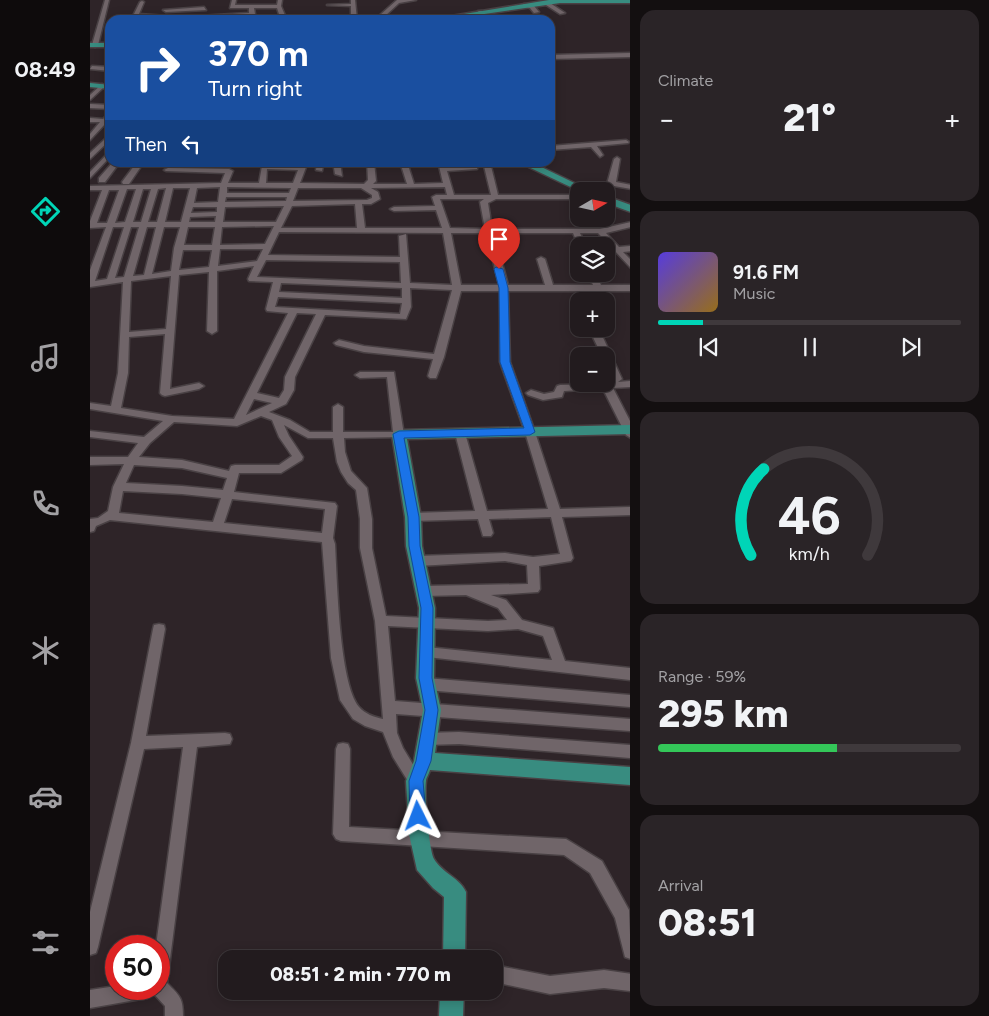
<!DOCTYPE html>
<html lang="en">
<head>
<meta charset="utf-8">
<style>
	:root { --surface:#221b1e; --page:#2a2427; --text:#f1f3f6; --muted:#a2a1a4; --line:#3f393c; --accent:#00d5b7 }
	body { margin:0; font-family:Figtree,sans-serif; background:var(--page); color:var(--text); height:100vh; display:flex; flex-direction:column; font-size:19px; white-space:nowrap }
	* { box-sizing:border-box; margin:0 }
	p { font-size:16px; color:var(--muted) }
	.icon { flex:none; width:28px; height:28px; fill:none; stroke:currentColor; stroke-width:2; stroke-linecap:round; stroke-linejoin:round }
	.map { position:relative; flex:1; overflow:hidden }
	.sheet { display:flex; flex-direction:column; gap:10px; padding:10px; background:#130f10; width:359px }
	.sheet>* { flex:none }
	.banner { position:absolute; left:15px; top:15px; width:450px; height:152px; border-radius:15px; box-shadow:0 2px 12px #0003,0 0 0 1px var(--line); background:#1a4fa0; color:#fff; overflow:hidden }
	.needle { width:32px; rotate:81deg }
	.buttons { position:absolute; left:480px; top:182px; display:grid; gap:10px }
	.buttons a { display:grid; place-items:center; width:45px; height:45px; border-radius:10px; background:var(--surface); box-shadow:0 2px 12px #0003,0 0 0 1px var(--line); font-size:25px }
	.speed { position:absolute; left:15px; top:935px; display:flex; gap:10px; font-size:25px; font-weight:700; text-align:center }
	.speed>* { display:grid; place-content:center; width:65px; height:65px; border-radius:50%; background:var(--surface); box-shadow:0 2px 12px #0003,0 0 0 1px var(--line); line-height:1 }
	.speed .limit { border:8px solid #d22; background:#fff; color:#111 }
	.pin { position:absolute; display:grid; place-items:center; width:42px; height:42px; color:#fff; margin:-51px -21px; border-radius:50% 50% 50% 0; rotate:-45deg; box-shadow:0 0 5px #0007 }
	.pin .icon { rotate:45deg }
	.me { position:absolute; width:55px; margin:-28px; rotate:357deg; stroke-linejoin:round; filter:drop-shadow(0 0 4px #0008) }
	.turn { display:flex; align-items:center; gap:18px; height:105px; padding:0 20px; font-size:22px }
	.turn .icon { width:65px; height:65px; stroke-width:2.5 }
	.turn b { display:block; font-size:35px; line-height:42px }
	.then { display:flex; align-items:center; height:48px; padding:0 20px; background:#0003; gap:10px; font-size:19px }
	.big { font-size:38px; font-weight:800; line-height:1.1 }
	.sheet .widget { flex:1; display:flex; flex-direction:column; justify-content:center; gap:8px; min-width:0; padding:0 18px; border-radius:15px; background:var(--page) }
	.sheet .dial { align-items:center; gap:0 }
	.dial svg { height:130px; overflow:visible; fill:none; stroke:var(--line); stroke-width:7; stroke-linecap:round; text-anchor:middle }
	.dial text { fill:var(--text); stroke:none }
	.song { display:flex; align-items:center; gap:15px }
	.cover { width:60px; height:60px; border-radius:8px; background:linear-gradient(135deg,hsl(250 70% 55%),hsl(40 70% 35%)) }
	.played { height:5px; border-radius:2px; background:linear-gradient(90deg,var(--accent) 15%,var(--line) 15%) }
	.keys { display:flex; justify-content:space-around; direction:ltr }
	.heat { display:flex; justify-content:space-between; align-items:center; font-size:28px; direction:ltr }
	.charge { height:8px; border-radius:4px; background:linear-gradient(90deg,#34c759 59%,var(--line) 0) }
	.trip { position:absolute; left:128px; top:950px; width:285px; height:50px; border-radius:15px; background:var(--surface); box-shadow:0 2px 12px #0003,0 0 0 1px var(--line); font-weight:800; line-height:50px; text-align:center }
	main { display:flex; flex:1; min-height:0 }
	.tab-bar { display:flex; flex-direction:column; width:90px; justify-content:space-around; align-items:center; background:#0e0b0c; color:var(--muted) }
	.tab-bar .icon { width:35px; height:35px }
	.tab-bar .current { color:var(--accent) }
	.tab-bar b { font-size:22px; color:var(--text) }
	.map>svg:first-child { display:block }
</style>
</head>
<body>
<main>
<nav class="tab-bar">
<b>08:49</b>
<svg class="icon current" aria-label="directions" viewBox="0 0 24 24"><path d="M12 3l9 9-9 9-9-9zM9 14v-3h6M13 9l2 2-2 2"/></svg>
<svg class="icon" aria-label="music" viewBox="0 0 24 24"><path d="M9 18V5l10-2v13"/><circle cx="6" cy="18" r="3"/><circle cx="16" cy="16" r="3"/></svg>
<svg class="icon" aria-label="phone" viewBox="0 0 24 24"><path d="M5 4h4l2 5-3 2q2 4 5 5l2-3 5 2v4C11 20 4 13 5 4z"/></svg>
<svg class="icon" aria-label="climate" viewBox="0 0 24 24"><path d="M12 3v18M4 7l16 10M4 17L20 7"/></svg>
<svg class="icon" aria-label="car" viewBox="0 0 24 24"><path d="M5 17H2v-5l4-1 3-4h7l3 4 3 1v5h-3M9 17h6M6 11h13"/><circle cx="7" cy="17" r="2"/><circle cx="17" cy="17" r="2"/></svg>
<svg class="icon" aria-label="filters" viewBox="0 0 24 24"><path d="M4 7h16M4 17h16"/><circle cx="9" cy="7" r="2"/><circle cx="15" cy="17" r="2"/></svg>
</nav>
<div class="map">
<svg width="541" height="1016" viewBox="0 0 541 1016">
	<rect width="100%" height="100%" fill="#2e2428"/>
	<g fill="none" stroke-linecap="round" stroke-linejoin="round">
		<g stroke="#494144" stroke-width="3">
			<g id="minor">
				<path d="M15,0h4l-11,45 -3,2 -3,-2z"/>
				<path d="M142,0h4l-1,5h42l1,-5h4l-1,6 6,14h-6l-4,-12h-23l1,6 -3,2 -50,2 -3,-2 50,-3v-5h-19z"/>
				<path d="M261,0h4l2,20h-6v-14l-24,-1 24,-1z"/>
				<path d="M307,0h19l-17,3 -14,13 1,4h-6v-5z"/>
				<path d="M52,1l2,1 -5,12 28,2 -29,2 -1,2h-6l9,-18z"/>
				<path d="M453,1h4l18,12 -5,1 -17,-11z"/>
				<path d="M434,4l10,2 5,6 -5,1 -4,-5 -8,-2z"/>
				<path d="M114,7l2,3 -40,2 -3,-2z"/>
				<path d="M388,11h4l9,9h-6z"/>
				<path d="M234,18l9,2h-12z"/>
				<path d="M541,53v4l-81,2v-4z"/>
				<path d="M2,66l18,1v4l-20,-2z"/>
				<path d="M12,84l3,2 -1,1 -14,13v-5z"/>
				<path d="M0,104l20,1v4l-20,-1z"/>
				<path d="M20,112v11h-4l-16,17v-6l10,-12h-10v-4l13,1z"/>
				<path d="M15,139h4l1,1 -20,19v-6z"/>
				<path d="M536,140l3,2 -1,1 -31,3 6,9 -3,2 -9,-10 -41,3v-4z"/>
				<path d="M20,151v6l-20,21v-6z"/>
				<path d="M527,157l3,2 -4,23 15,3v4l-17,-3 -4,11 -4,2v-8h-1l9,-32z"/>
				<path d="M23,162h7l-15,20h-6v-4z"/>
				<path d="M47,162h7l-15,22h-6l-1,-2z"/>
				<path d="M211,162h7l-8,21 64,1 4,-4 -1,-18h7l2,19 -3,3h34l-7,-22h7l7,22 29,-1 -5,-21h7l1,5 25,-1 -1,-4h7v7l-30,2 7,24h37l-8,-33h7l8,33h81v4h-83l-8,4 4,26h108l31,-7v5l-25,6 13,14 12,-1v5l-8,1 8,8v8l-33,-35h-18l6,13 -7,1 -6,-14h-79l14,52h37l-8,-26 4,-2 4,2 8,26h40l-5,-11h8l5,11h30v6h-123l2,71 25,70 25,77 71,-2v8l-69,2 11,41 -2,3 -32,5 1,23 -2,3 -47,3 15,5 16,20 31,8 12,33 66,7v12l-204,-23 -5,-1 -2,-4 2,-4 5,-1 125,13 -9,-24 -25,-7 -30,2 -100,-5 7,75 236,18v12l-235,-17 1,19 6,15 20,33 -2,5 -5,2 -5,-2 -18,-29 -10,-25 -18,-6 -12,-7 -13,-19 -9,-42 -9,-116 -212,-22 -14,6 -2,5 -4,1v-13l8,-1 10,-7 5,-24 11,-23 -34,1v-8h38l10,-14 -48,-6v-6l54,6 19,-16 -73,-12v-6l21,3 7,-33 5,-91 -33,5v-17l16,-43 -16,1v-7l12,-31h-12v-4l131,-3 4,-10 -59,-2 -2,-1 4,-2 61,1 4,2 -5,12h31l3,-17h38zM177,169l31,1 -5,13h-27zM130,187l-2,15 -24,1 3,-15zM137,187l64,1 -2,5h-62zM355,187l2,8h-11l-4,2 3,9 -41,1 -4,2 4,2 42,-1 6,18h-77l-3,-24h9l9,-5 -2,-7 -7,-4zM76,188l-9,34h-9l10,-33zM83,188h17l-9,34h-16zM208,188h63l11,7v3l-5,2 -74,1zM37,189h9l-11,33 -10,1zM53,189h8l-10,33h-8zM19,190h10l-12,33h-10zM136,197h61l-1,4 -61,1zM350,199h44l-4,3 5,27 -35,-1zM265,204l2,24h-76l11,-22zM194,206l-8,16h-53l2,-15zM103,207h24v5l-26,1zM126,216l-1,6h-26l1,-5zM184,226l-9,18 -45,1 2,-18zM23,227h11l-17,52 -12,2zM41,227h8l-15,50 -9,1zM57,227h9l-12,48 -11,1zM74,227h16l-6,21 -3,23 -19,3zM98,227h27l-3,18h-28zM189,232l164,1 9,52 -42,-2 -4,-49 -7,2 1,21 -132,-2zM361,233h35l13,52h-38zM130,249h43l-6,12 -39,5zM93,250h29l-3,17 -30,3zM176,260l134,2 1,21 -144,-6zM164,266l-6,13 1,2 24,1 -7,27 1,2 21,2 -54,106 -62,-3 -51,-8 7,-35 1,-36 36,-3 -5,59 2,2 3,1 34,-7 5,-3 -5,-3 -29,6 9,-114 30,-3 -2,59 5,3 5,-3v-60zM81,276l-5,53 -37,3 2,-51zM191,283l121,5v10l-123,-6zM320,288l42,2 -18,64 -70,-8 -25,-6 -5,3 2,2 28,7 69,7 -5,17 2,2h6l8,-21 17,-66h39v71l25,70 23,77 -61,2 -22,-78 -5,-3 -5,3 20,78 -62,2 -6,4 6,4 65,-2 5,17h8l2,-3 -4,-14 62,-2 9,37 -27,3 -28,-4 -87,3 -4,2 -2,3 2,3 4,2 87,-5 22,4 1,19 -104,2 -4,2 -2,3 2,3 4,2 42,-1 32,13 9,12 -19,1 -102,-5 -14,-68v-29l-5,-31 -16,-17 -6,-19 -1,-14 59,-1 1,-2 -10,-63h-34l-5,3 5,3 27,-1 6,55h-50v-25l-5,-3 -5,3v25h-23l-20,-12 -21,-8 17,-8 8,-14 1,-13 30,-62 81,4 5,-12zM188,297l124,6 -2,11 -125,-7zM207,313l19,1 -31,63 -1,13 -5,8 -22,-5zM164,399l18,4 -26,12zM171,416l11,4 7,17 13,19 -13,9h-44l-4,1 -2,5 -47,-11 -43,-3 11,-14 24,-21 63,4zM194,425l24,13h25l4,24 4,10 7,11 8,7 4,29v29l15,73 8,98c-9,-2 -18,-5 -24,-12 -20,-24 -22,-129 -24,-163l-2,-6 4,-32 -2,-3 -101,-11 5,-19h42l21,-13 1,-3 -14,-21zM44,465l48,3 45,10 -4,12 -41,-4 -56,-3zM33,491l59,3 39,4 -8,24 -94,-9zM142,499l93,10 -3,24 -98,-10z"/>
				<path d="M227,162h7l-2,9 -6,-1z"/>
				<path d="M243,162h7l2,14 -7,-2z"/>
				<path d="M503,329l7,2 22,48 -4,3 13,-1v6l-18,1 18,35v15l-5,-3 -23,-46 -39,2 -2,6 -19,3 -15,-5 -2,-2 5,-3 13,4 10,-2 3,-6 3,-1 46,-1v-6l5,-1 -5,-11v-10h-4l-12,-25z"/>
				<path d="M69,624l5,1 1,4 -19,107 79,-3 5,1 2,5 -2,5 -33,3 -30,236c13,13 16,15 16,33h-18v-10l-11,-12 -7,4 -57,10v-18l26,-4v3h43v-43h-3l27,-199 -39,2 -46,198 -2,6 -6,2v-43l41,-169 22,-114 1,-4z"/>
				<path d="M336,678l205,17v12l-205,-17 -5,-2 -2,-4 2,-4z"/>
				<path d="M369,732l172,13v13l-172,-14 -33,1 -5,-1 -2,-5 2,-5 5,-1z"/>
				<path d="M253,743l5,1 2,5 -1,78 217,12 5,3 31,19 27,49 2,49 -6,-2 -10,-39 -25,-45 -26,-18 -223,-14 -5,-2 -3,-5 3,-85 2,-5z"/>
				<path d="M404,965l56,11 54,-6 27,4v17l-27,-3 -54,6 -56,-12z"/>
			</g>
		</g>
		<g stroke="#494144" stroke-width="3">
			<g id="major">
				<path d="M459,0h82v3h-71l-117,17h-16z"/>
				<rect x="0" y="43" width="20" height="4"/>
				<path d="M0,83l20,2v4l-20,-2z"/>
				<path d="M428,162h13l60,29h-12z"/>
				<path d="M516,196l25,9v7l-25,-9z"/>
				<path d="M541,425v9l-224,5 14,78 1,29 13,62 -1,70 7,32 -6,43 196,14v18l-201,-15c-1,4 -4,8 -4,11 -2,11 3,69 8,78 8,14 26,19 32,33l-1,67h-22l1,-62 -11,-9 -16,-18 -8,-36 -3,-53 8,-20 9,-51 -7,-32 3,-70 -13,-62 -1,-29 -13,-82 2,-3 5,-2z"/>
				<path d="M350,991h24l-1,25h-24z"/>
			</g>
		</g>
		<use href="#minor" fill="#706569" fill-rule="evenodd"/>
		<use href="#major" fill="#388c80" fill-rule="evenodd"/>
	</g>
	<path fill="#1a73e8" stroke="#114b97" d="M406,267l7,2 5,19 2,74 25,70 -5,3 -126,3 15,79 1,29 13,62 -1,70 6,32 -7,51 -8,20 3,35 -3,6 -5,2 -5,-2 -3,-6 -1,-35 7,-20 9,-51 -6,-32 2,-70 -12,-62 -1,-29 -15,-83 6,-3 125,-3 -24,-66 -1,-74 -5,-19z"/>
</svg>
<div class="buttons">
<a><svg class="needle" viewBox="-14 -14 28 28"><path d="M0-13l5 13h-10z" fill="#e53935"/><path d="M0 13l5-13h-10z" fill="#a2a1a4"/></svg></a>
<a><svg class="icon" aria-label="layers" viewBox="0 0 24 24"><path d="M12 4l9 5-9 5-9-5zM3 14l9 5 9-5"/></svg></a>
<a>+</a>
<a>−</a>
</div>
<div class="speed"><div class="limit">50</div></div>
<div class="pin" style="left:409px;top:269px;background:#d93025"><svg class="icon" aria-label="arrive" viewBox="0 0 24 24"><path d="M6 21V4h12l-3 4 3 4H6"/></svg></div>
<svg class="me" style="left:328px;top:816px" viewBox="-20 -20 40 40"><path d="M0-17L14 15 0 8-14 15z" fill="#1a73e8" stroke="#fff" stroke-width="4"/></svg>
<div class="trip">08:51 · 2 min · 770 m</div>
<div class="banner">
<div class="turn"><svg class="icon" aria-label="right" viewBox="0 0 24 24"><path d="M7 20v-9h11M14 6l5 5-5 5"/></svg><div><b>370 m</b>Turn right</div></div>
<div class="then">Then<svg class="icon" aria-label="left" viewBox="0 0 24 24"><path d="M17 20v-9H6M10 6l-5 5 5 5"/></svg></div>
</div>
</div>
<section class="sheet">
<div class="widget"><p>Climate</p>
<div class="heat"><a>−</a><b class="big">21°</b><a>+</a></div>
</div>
<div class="widget">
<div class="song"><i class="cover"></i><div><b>91.6 FM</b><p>Music</p></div></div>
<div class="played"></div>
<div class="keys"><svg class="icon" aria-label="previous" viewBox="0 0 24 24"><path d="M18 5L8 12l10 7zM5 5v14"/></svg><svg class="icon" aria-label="pause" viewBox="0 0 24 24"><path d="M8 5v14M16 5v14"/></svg><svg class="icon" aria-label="next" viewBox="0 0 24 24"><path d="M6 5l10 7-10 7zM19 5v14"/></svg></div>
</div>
<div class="widget dial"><svg viewBox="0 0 100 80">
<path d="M14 69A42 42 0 1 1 86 69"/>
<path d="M14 69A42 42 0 0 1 22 16" stroke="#00d5b7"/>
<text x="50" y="56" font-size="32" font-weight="700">46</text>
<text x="50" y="72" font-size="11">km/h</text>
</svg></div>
<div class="widget"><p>Range · 59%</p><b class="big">295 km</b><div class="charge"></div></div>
<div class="widget"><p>Arrival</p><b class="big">08:51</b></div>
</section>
</main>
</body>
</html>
